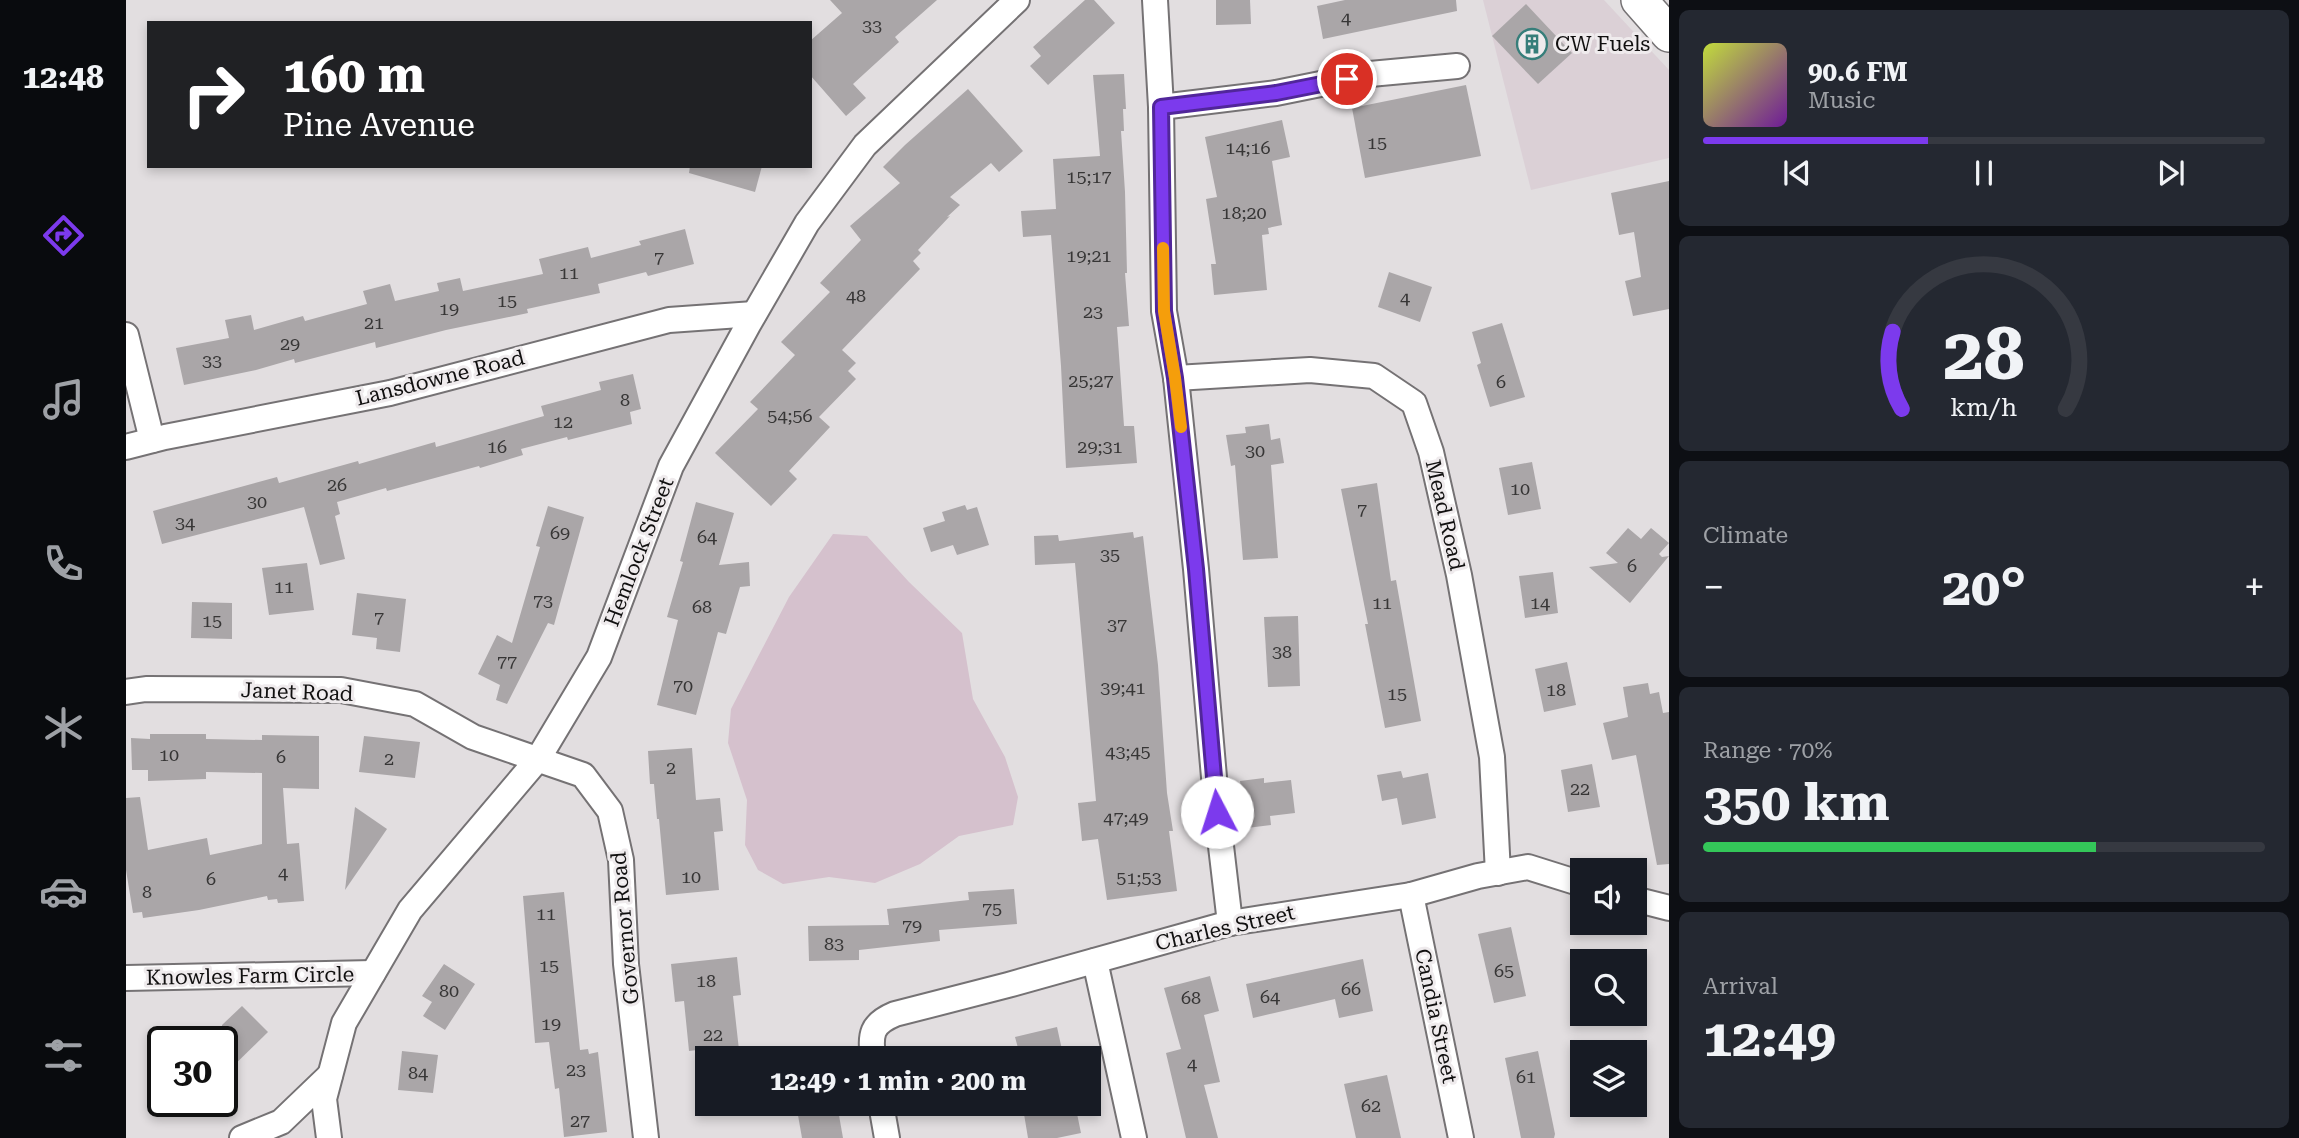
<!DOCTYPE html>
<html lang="en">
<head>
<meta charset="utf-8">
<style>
	:root { --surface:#171b24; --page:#242831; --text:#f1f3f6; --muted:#9ea1a6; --line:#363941; --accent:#7c3aed }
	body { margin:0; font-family:"Roboto Serif",serif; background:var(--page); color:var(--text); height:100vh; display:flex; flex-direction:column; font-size:26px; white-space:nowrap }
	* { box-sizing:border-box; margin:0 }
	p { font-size:23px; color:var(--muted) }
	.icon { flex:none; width:38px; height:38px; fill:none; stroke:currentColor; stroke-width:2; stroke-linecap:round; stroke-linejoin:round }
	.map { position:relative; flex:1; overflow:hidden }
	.panel { display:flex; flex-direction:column; gap:10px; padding:10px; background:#0d0f14; width:630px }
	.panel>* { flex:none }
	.hud { position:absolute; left:21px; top:21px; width:665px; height:147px; border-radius:0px; box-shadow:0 4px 10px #0003; background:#202124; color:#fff; overflow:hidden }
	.tools { position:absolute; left:1444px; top:858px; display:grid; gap:14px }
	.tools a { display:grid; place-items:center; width:77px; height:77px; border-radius:0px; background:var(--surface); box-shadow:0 4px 10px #0003; font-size:35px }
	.speed { position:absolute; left:21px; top:1026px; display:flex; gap:14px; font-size:35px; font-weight:700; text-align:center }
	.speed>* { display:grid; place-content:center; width:91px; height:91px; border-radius:50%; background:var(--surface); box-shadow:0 4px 10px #0003; line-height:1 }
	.speed .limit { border:4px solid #111; border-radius:10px; background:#fff; color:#111 }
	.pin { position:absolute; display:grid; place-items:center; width:60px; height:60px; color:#fff; margin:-30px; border:4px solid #fff; border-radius:50%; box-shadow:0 2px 7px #0007 }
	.me { position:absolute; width:77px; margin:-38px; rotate:355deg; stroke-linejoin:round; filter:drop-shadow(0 0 5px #0008) }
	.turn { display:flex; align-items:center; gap:24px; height:147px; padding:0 21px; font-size:32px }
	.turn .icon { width:91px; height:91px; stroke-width:2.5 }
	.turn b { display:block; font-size:49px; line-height:60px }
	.big { font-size:52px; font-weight:700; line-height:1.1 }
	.panel .tile { flex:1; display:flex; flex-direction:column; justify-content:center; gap:10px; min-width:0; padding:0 24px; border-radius:10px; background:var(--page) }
	.panel .dial { align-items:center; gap:0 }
	.dial svg { height:182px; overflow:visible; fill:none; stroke:var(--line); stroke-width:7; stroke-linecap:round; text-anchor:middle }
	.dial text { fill:var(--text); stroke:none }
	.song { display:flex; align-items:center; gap:21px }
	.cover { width:84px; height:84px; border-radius:10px; background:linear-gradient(135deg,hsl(70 70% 55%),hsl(280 70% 35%)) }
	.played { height:7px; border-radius:4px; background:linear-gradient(90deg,var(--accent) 40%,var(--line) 40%) }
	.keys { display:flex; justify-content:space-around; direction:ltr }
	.heat { display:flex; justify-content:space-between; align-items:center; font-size:38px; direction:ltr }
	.charge { height:10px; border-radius:5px; background:linear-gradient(90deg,#34c759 70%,var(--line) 0) }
	.trip { position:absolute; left:569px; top:1046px; width:406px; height:70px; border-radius:0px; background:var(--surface); box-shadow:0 4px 10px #0003; font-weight:700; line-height:70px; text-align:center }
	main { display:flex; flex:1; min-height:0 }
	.dock { display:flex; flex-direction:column; width:126px; justify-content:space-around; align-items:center; background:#090b0e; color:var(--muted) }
	.dock .icon { width:49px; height:49px }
	.dock .active { color:var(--accent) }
	.dock b { font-size:32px; color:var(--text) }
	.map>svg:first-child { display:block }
</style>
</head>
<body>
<main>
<nav class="dock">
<b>12:48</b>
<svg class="icon active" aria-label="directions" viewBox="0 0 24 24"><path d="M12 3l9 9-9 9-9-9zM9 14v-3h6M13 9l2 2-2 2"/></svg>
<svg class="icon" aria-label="music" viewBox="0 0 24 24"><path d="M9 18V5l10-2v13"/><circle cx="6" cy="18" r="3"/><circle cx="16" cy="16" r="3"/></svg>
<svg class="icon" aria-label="phone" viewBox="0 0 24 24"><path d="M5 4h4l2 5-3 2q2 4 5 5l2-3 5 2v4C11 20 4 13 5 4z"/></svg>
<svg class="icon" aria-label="climate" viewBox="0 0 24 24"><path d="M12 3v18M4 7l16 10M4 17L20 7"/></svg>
<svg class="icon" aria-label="car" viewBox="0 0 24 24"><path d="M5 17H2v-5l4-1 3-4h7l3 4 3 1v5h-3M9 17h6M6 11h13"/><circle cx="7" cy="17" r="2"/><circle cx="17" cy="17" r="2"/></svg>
<svg class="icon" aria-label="filters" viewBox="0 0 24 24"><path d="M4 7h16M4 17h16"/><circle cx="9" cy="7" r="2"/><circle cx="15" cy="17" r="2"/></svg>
</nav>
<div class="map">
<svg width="1543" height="1138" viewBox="0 0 1543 1138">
	<rect width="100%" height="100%" fill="#e2dee0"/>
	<path fill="#dbd0d6" d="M1357,0h121l65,70v88l-138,32z"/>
	<path fill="#d5c1cd" d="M707,534l34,2 42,46 53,51 11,66 32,58 13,40 -5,28 -54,11 -39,28 -45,19 -46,-6 -46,7 -25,-14 -13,-25 2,-45 -19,-57 3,-34 58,-112z"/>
	<g fill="#aaa6a8">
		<path d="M704,0h107l-42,37 4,5 -46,42 13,14 -20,18 -36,-41v-34l32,-28z"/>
		<path d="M959,0h9l21,23 -67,62 -18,-19 11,-10 -8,-9z"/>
		<path d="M1090,0h34l1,24 -35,1z"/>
		<path d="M1219,0h111l1,11 -134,28 -6,-33z"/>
		<path d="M1400,4l46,49 -34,31 -46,-48z"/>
		<path d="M998,74l2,35h-3l1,22h-3l4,61 2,81h-2l4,53 -12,1 7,99h10l3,37 -71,5 -5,-102 -10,-131 -28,2 -2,-26 35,-2 -3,-50 47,-3 -7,-81z"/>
		<path d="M1340,85l15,71 -116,22 -13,-70z"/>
		<path d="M842,89l55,62 -24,21 -8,-9 -41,34 10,8 -13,12 3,-1 -32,34 3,3 -8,8 7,8 -78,81 14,13 -8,8 8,8 -37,38 11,10 -41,44 8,8 -26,27 -56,-53 43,-44 -8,-7 45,-47 -14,-13 49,-50 -10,-9 41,-43 -11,-14 50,-43 -17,-16 22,-22z"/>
		<path d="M1156,120l8,37 -18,4 10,64 -14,3 1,6 -7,1 5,55 -53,5 -3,-31h5l-10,-65 11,-2 -12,-60z"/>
		<path d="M564,166h72l-7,26 -66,-19z"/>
		<path d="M1543,181v128l-36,7 -8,-35 16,-4 -7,-45 -15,3 -8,-42z"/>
		<path d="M559,229l9,35 -46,12 -2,-4 -48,12 2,9 -73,16 1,4 -82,17 -70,18 -1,-6 -80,21 -1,-4 -38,11 -72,15 -8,-37 53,-10 -4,-18 26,-5 3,15 49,-14 2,5 62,-17 -4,-13 27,-7 5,17 44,-10 -2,-8 23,-5 3,13 80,-17 -4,-15 49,-12 3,11 50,-13 -2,-4z"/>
		<path d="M1263,272l43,15 -12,35 -42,-15z"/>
		<path d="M1376,323l23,74 -35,10 -13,-42 4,-2 -9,-31z"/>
		<path d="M507,374l8,35 -11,3 2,12 -64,16 -1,-3 -46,12 2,6 -43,13 -1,-2 -92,25 -1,-3 -49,14 3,12 -5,2 10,43 -25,6 -16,-58 -142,37 -9,-33 124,-34 2,6 79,-22 1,3 76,-22 1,5 108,-31 -3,-10 60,-16 -2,-8z"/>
		<path d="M1143,424l2,16 9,-2 4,25 -13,2 7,93 -35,2 -8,-95 -4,1 -5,-31 20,-2 -1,-6z"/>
		<path d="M1406,462l9,47 -33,6 -9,-47z"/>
		<path d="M1251,483l14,98 5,-1 25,141 -36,7 -20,-104h3l-27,-135z"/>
		<path d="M570,502l38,11 -15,52 30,-3 1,24 -10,1 -14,47 -8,-2 -22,83 -39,-10 21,-85 -11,-3 16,-55 -3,-1z"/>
		<path d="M839,505l2,5 10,-3 12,38 -32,10 -4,-10 -22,7 -8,-24 22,-7 -3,-9z"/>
		<path d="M422,506l36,11 -30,108 -6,-2 -41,81 -11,-4 4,-15 -22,-11 19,-39 15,8 28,-96 -4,-1z"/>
		<path d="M1502,528l13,11 10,-11 18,15 -10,11 3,3 7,-1 -39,47 -41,-36 29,-4 -12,-10z"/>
		<path d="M1007,532l1,6 9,-2 15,129 9,128 6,38h-4l8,60 -70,9 -9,-61 -16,2 -4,-38 18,-2 -21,-238 -40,2 -1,-29 24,-1 1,6z"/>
		<path d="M181,563l7,47 -45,5 -7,-47z"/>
		<path d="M1427,572l5,41 -33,5 -6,-42z"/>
		<path d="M231,593l49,6 -6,53 -24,-3 1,-11 -25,-3z"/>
		<path d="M66,602l40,1v36l-41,-1z"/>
		<path d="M1172,616l2,70 -32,1 -4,-70z"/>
		<path d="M1441,662l9,43 -32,7 -9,-43z"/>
		<path d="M1522,683l2,11 9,-2 4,21 6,-1v152l-12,1 -21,-110 -24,5 -9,-37 25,-6 -5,-30z"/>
		<path d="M24,734h56v5l56,1v-5l57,1v53l-36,-1 4,56 12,-1 5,58 -26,2 -1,-4 -9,1 -1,-4 -68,14 -56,8 -1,-6 -9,1 -7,-43v-72l14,-1 8,53 59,-12 3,17 52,-11v-71l-56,-1v7l-58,2v-11h-16l-1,-32 19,1z"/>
		<path d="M238,736l56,6 -5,36 -56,-6z"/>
		<path d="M566,748l4,52 24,-2 3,33 -9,1 5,58 -53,5 -7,-76h-2l-3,-35h-4l-2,-33z"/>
		<path d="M1466,764l8,43 -32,5 -7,-42z"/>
		<path d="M1275,771l2,7 25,-5 8,45 -34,7 -5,-27 -15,3 -5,-26z"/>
		<path d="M1138,778v5l27,-3 4,33 -25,3 1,9 -24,3 -7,-47z"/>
		<path d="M229,807l32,22 -42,61z"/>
		<path d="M888,889l3,35 -78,6 1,11 -81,9v10l-50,1 -1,-35 81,-1 -2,-16 82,-9 -1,-8z"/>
		<path d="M438,892l16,158 8,-1 1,5 9,-2 9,80 -43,5 -5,-49 -4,1 -6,-47 -14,1 -12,-147z"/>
		<path d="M1385,927l15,69 -32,7 -16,-69z"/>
		<path d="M611,957l4,38 -8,1 7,63h-33l-1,-10 -17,2 -5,-50 -9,1 -4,-38z"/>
		<path d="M1237,959l10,52 -34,7 -4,-19 -82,19 -7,-34z"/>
		<path d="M318,964l31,20 -30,46 -22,-14 9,-14 -10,-6z"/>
		<path d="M1084,976l9,35 -15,4 16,67 -16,3 14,53h-32l-20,-85 15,-4 -17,-61z"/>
		<path d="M116,1006l26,26 -46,45v-52z"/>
		<path d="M931,1027l7,32h-43l-6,-22z"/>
		<path d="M276,1051l36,4 -5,38 -35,-3z"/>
		<path d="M1412,1051l17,83 -1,4h-33l-16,-80z"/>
		<path d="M1261,1075l14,63h-45l-12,-54z"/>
		<path d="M670,1104h41l6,34h-41z"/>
		<path d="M903,1104h46l6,29 -24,5h-29l-5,-30 7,-1z"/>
	</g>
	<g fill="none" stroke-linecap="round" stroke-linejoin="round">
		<g stroke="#757274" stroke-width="28">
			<g id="street">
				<path d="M1029,0l6,107 3,204 12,67 20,191 21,243 13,111"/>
				<path d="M1035,107l115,-14 94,-19 87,-8"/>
				<path d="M0,335l26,105"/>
				<path d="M1050,378l134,-8 64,6 40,27 17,49 28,123 33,182 6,116"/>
				<path d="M0,447l39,-10 225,-44 279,-73 85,-6"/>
				<path d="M0,692l20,-3 195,1 74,14 58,33 110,38 27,36 11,49 5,104 20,174"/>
				<path d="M1285,895l50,243"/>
				<path d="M1508,899l35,9"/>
				<path d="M969,961l39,177"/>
				<path d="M0,978l247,-5"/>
				<path d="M747,1059c-3,-25 -2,-35 22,-45l113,-29 222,-62 181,-28 67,-19 50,-9 54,17"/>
				<path d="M755,1104l6,34"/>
				<path d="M116,1138l39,-16 49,-47"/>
				<path d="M203,1138l-5,-39 20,-76 66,-113 128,-151 61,-102 72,-191 77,-141 59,-102 58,-78 152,-145"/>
			</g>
		</g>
		<g stroke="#757274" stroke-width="38">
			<path id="secondary" d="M1513,0l30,34"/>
		</g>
		<use href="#street" stroke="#fff" stroke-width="24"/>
		<use href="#secondary" stroke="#fff" stroke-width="35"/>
	</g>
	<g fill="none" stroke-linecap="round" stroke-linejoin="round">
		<g stroke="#51269a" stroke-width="18">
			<path id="route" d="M1091,812l-21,-243 -21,-191 -11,-67 -3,-204 115,-14 71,-14"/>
		</g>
		<use href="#route" stroke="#7c3aed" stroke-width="12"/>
		<path stroke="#f59e0b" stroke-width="12" d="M1037,248l1,63 11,67 6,49"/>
	</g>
	<defs>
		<g id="building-ring" transform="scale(1.575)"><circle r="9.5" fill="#efebed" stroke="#367e7a" stroke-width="1.5"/><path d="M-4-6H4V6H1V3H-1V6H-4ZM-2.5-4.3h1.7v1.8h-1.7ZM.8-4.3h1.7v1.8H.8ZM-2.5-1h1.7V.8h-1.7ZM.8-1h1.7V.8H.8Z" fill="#367e7a"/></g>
	</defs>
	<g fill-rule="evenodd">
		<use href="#building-ring" x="1406" y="44"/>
	</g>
	<g text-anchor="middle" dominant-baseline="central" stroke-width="6" stroke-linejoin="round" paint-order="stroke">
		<g font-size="18" fill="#373636">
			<text x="1220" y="17">4</text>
			<text x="746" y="25">33</text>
			<text x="1251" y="142">15</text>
			<text x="1122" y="147">14;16</text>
			<text x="963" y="176">15;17</text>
			<text x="1118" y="212">18;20</text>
			<text x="963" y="255">19;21</text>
			<text x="533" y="257">7</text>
			<text x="443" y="272">11</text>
			<text x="730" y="295">48</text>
			<text x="1279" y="297">4</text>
			<text x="381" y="300">15</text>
			<text x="323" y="308">19</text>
			<text x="967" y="311">23</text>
			<text x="248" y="322">21</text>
			<text x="164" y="343">29</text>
			<text x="86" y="360">33</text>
			<text x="965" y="380">25;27</text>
			<text x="1375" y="381">6</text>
			<text x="499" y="399">8</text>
			<text x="664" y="415">54;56</text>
			<text x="437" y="421">12</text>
			<text x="371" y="446">16</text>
			<text x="974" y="446">29;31</text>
			<text x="1129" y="450">30</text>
			<text x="211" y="484">26</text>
			<text x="1394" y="488">10</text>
			<text x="131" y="501">30</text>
			<text x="1236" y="509">7</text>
			<text x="59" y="522">34</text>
			<text x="434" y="532">69</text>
			<text x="581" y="536">64</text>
			<text x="984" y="554">35</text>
			<text x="1506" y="565">6</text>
			<text x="158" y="586">11</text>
			<text x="417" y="600">73</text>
			<text x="1256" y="602">11</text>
			<text x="1414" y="602">14</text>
			<text x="576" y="606">68</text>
			<text x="253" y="617">7</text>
			<text x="86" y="620">15</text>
			<text x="991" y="624">37</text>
			<text x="1156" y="651">38</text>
			<text x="381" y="661">77</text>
			<text x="557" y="685">70</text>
			<text x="997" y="687">39;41</text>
			<text x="1430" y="689">18</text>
			<text x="1271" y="693">15</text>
			<text x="1002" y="751">43;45</text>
			<text x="43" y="754">10</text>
			<text x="155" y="756">6</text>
			<text x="263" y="758">2</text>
			<text x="545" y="767">2</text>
			<text x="1454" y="788">22</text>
			<text x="1000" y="817">47;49</text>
			<text x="157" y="872">4</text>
			<text x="565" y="876">10</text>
			<text x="1013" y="877">51;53</text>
			<text x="85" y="878">6</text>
			<text x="21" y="891">8</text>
			<text x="866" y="908">75</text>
			<text x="420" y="913">11</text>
			<text x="786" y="925">79</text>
			<text x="708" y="943">83</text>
			<text x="423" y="965">15</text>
			<text x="1378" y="970">65</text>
			<text x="580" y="980">18</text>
			<text x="1225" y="988">66</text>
			<text x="323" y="990">80</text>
			<text x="1144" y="996">64</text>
			<text x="1065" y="997">68</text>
			<text x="425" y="1023">19</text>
			<text x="587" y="1034">22</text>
			<text x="1066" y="1063">4</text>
			<text x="450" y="1069">23</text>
			<text x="292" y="1072">84</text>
			<text x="1400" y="1076">61</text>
			<text x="1245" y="1105">62</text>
			<text x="454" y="1120">27</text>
		</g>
		<g font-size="21" fill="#111010" stroke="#efebed" text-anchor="start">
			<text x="1429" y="44">CW Fuels</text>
		</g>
		<g font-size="21" fill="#111010" stroke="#efebed">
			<text transform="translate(314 378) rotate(-14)">Lansdowne Road</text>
			<text transform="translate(1319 515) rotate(77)">Mead Road</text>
			<text transform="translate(513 552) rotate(-69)">Hemlock Street</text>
			<text transform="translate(171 692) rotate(2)">Janet Road</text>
			<text transform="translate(499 928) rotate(-95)">Governor Road</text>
			<text transform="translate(1099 928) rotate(-13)">Charles Street</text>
			<text transform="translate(124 976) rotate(-1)">Knowles Farm Circle</text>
			<text transform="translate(1310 1016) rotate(78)">Candia Street</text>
		</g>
	</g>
</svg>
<div class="tools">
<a><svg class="icon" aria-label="sound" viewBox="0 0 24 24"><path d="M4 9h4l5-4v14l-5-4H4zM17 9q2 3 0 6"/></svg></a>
<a><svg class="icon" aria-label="search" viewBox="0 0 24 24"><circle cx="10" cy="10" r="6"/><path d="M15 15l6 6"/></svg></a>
<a><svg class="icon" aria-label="layers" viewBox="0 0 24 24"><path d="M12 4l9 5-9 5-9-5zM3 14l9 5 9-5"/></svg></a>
</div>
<div class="speed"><div class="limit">30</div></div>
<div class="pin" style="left:1221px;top:79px;background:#d93025"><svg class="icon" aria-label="arrive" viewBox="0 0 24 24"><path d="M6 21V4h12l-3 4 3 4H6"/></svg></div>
<svg class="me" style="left:1091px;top:812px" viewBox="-20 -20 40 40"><circle r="19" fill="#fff"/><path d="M0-13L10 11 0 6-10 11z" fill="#7c3aed"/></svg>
<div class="trip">12:49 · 1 min · 200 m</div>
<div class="hud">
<div class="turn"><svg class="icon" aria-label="right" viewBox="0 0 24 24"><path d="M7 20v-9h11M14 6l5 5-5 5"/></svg><div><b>160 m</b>Pine Avenue</div></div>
</div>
</div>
<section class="panel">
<div class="tile">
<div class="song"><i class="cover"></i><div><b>90.6 FM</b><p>Music</p></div></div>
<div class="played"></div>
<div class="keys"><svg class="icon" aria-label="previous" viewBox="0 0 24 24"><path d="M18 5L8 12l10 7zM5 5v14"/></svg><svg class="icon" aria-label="pause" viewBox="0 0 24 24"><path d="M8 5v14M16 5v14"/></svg><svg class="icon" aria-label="next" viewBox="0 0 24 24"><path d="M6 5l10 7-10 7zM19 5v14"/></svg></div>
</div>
<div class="tile dial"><svg viewBox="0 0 100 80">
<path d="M14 69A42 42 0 1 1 86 69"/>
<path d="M14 69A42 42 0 0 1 10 35" stroke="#7c3aed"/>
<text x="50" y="56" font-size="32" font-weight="700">28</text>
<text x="50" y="72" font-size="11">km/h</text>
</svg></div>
<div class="tile"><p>Climate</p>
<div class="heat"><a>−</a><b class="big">20°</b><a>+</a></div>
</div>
<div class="tile"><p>Range · 70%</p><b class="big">350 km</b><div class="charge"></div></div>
<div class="tile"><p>Arrival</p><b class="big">12:49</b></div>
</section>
</main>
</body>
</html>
